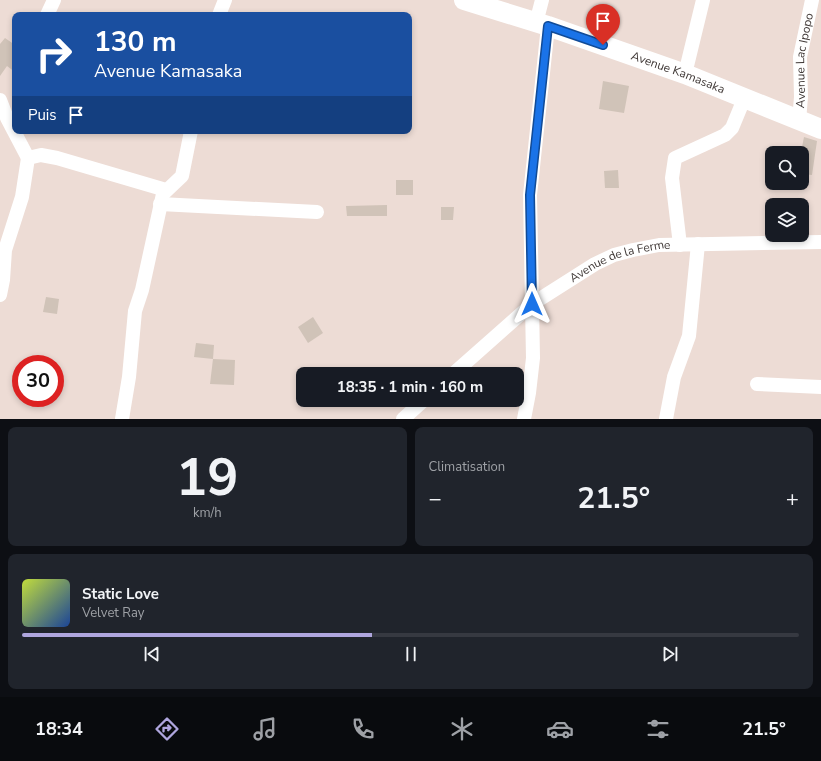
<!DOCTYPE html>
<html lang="fr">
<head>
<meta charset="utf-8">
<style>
	:root { --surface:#171b24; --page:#20242c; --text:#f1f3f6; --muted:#9ea1a6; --line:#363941; --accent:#afa6de }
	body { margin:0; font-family:"Nunito Sans",sans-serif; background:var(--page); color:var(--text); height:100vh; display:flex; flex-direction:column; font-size:15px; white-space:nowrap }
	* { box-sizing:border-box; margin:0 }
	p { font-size:13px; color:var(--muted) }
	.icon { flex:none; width:22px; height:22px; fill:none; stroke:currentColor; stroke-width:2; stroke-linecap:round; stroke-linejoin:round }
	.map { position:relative; height:419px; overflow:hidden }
	.details { display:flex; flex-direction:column; gap:8px; padding:8px; background:#0d0f14; flex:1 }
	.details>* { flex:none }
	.top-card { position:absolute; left:12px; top:12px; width:400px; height:122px; border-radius:8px; box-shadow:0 2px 6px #0003; background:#1a4fa0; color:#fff; overflow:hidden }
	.tools { position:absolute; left:765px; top:146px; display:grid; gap:8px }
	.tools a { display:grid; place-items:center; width:44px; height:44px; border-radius:8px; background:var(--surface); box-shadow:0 2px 6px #0003; font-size:20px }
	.speed { position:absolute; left:12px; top:355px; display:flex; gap:8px; font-size:20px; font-weight:700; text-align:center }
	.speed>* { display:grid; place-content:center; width:52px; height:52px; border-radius:50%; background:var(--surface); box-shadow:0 2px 6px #0003; line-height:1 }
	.speed .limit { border:6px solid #d22; background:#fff; color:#111 }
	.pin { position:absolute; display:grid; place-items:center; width:34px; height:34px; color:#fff; margin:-41px -17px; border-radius:50% 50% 50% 0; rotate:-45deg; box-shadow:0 0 4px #0007 }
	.pin .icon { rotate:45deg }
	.me { position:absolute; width:44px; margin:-22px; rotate:0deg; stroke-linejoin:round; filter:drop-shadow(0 0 3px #0008) }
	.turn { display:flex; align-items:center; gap:14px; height:84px; padding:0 16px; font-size:18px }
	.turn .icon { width:52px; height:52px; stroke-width:2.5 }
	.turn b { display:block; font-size:28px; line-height:34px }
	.then { display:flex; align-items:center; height:38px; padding:0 16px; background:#0003; gap:8px; font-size:15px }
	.big { font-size:30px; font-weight:700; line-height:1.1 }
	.details .card { flex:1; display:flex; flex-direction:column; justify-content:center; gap:6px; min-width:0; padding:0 14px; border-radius:8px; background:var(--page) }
	.details .dial { align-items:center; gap:0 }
	.dial b { font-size:52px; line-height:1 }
	.song { display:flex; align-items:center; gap:12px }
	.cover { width:48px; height:48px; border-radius:6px; background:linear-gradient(135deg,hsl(70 70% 55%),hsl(220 70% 35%)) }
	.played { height:4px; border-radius:2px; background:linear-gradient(90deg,var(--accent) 45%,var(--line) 45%) }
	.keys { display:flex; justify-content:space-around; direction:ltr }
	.heat { display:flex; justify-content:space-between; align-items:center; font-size:22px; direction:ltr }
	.details .tiles { flex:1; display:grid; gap:8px; grid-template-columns:1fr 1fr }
	.card:last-child { grid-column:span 2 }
	.trip { position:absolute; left:296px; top:367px; width:228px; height:40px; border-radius:8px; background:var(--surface); box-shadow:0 2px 6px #0003; font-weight:700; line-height:40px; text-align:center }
	.dock { display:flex; height:64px; justify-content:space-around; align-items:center; background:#090b0e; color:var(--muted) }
	.dock .icon { width:28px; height:28px }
	.dock .selected { color:var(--accent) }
	.dock b { font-size:18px; color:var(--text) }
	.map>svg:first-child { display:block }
</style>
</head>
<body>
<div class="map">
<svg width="821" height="419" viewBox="0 0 821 419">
	<rect width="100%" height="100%" fill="#eddcd5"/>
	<g fill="#d0c3b8">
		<path d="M5,38l10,7v27l-8,-6 -7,10v-32z"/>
		<path d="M603,81l26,5 -5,27 -25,-4z"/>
		<path d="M804,137l13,4 -5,34 -10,-1v-27z"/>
		<path d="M618,170l1,18h-14l-1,-17z"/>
		<rect x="396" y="180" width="17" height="15"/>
		<path d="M387,205v11h-40l-1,-10z"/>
		<path d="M441,207h13l-1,13h-12z"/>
		<path d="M46,297l13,2 -2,15 -14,-2z"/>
		<path d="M313,317l10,16 -15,10 -10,-16z"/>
		<path d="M196,343l18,2 -1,14 -19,-2z"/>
		<path d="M213,359l22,1 -1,25 -24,-1z"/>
	</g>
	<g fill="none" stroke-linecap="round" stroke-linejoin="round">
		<g stroke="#fff" stroke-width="14">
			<path d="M47,15l7,-15"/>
			<path d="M219,15l6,-15"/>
			<path d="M536,23l6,-23"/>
			<path d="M685,74l18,-74"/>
			<path d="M0,100l7,18 21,40 13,-3 16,3 109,32"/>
			<path id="s1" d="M799,121l2,-24 -1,-40 12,-57"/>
			<path d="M160,204l157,8"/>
			<path d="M680,245l-8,-67 3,-20 50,-23 7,-7 12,-29"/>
			<path d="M0,295l3,-15 2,-30 17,-53 6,-39"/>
			<path id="s2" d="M453,374l79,-70 63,-40 19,-9 19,-5 26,-5 162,-3"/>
			<path d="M757,384l64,3"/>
			<path d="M122,419l7,-42 6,-66 7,-21 21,-96 19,-18 9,-45"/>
			<path d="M403,419l21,-19"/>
			<path d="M524,419l5,-26 4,-35 -3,-163 18,-169"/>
			<path d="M666,419l8,-42 15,-41 9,-92"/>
		</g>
		<path stroke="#fff" stroke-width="20" id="s3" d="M464,0l84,26 137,48 136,55"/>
	</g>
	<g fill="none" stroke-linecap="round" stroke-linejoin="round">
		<g stroke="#114b97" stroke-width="10">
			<path id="route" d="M532,304l-2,-109 18,-169 55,19"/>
		</g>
		<use href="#route" stroke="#1a73e8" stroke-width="7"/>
	</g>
	<g text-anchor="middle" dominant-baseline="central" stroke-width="3" stroke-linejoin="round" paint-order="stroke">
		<g font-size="12" fill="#403937" stroke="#eddcd5">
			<text stroke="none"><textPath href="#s1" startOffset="61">Avenue Lac Ipopo</textPath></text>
			<text stroke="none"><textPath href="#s3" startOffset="226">Avenue Kamasaka</textPath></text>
			<text stroke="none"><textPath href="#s2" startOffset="205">Avenue de la Ferme</textPath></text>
		</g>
	</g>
</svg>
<div class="tools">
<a><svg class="icon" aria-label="search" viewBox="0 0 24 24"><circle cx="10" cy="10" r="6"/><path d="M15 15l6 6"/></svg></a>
<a><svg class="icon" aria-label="layers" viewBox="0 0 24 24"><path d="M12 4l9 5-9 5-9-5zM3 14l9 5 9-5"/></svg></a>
</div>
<div class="speed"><div class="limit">30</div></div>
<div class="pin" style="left:603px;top:45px;background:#d93025"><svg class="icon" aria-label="arrive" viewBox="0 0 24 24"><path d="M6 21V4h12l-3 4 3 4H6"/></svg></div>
<svg class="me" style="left:532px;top:304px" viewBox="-20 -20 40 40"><path d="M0-17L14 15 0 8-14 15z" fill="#1a73e8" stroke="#fff" stroke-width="4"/></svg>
<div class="trip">18:35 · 1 min · 160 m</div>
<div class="top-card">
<div class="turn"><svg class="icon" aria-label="right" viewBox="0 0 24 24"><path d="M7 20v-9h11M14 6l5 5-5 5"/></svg><div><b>130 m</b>Avenue Kamasaka</div></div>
<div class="then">Puis<svg class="icon" aria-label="arrive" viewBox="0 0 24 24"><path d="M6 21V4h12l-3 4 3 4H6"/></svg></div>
</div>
</div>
<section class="details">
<div class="tiles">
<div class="card dial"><b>19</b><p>km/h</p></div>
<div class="card"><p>Climatisation</p>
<div class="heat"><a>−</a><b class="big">21.5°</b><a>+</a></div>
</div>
<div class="card">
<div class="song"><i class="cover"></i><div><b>Static Love</b><p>Velvet Ray</p></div></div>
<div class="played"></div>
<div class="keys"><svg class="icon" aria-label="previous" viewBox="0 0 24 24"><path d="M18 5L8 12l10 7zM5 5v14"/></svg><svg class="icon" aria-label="pause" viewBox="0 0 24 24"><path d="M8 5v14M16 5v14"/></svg><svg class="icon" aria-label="next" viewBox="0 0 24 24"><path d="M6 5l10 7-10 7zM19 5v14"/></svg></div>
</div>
</div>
</section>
<nav class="dock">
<b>18:34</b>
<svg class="icon selected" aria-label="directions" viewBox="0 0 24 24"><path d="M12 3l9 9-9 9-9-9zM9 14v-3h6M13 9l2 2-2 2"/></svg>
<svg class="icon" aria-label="music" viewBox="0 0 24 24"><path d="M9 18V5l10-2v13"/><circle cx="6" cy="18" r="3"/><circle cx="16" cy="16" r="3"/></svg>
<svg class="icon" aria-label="phone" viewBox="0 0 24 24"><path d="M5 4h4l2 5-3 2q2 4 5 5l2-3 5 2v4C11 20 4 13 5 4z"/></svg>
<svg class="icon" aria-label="climate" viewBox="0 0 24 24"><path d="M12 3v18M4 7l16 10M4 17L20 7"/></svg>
<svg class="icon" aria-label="car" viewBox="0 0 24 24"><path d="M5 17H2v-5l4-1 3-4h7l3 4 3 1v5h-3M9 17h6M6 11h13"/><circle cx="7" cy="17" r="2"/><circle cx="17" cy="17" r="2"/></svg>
<svg class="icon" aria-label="filters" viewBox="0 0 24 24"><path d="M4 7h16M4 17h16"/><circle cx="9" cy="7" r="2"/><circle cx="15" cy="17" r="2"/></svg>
<b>21.5°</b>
</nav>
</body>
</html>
